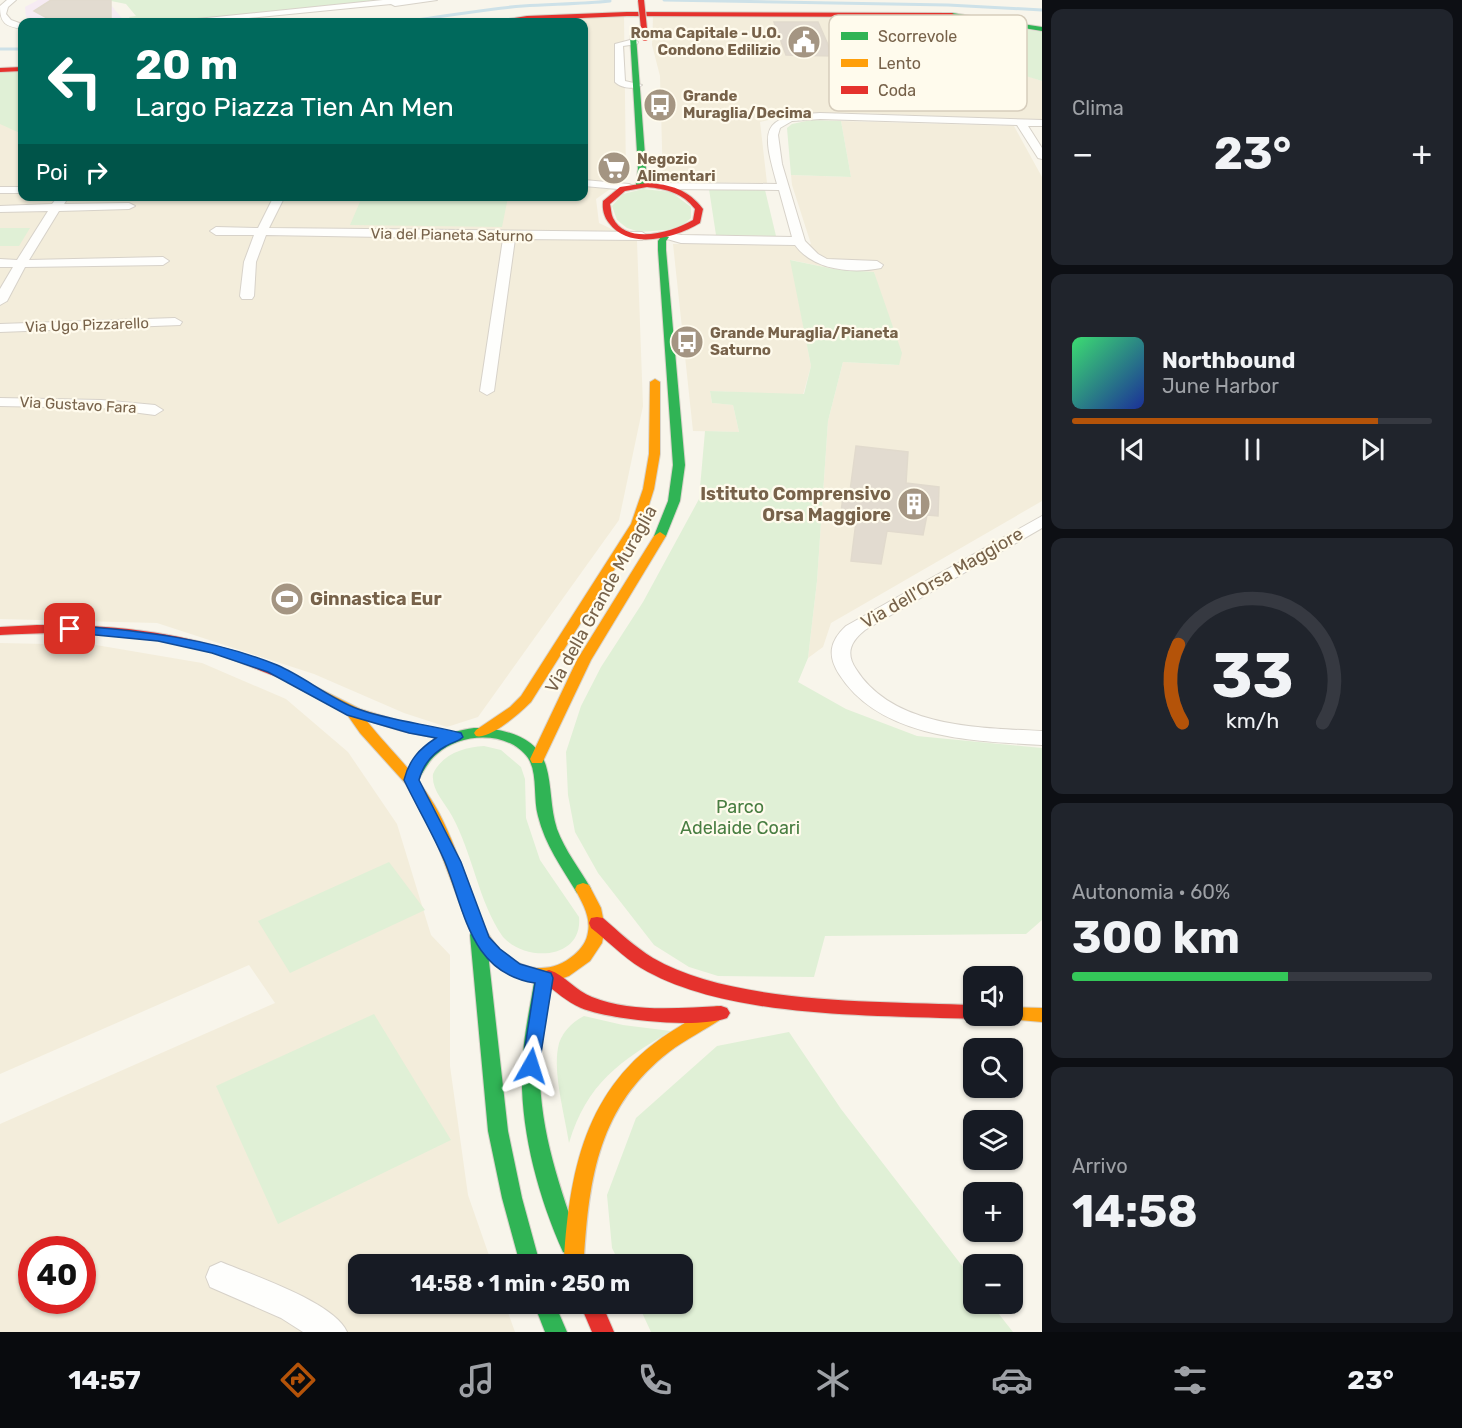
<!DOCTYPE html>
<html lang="it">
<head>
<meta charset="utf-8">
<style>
	:root { --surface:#171b24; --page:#20242c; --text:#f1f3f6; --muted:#9ea1a6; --line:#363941; --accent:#b45309 }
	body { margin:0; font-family:Rubik,sans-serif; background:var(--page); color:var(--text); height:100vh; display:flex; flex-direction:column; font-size:22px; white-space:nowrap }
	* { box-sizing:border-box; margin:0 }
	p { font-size:20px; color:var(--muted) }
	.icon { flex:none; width:33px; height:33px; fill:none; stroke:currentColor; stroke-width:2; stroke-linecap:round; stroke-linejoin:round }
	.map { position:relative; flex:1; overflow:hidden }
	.details { display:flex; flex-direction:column; gap:9px; padding:9px; background:#0d0f14; width:420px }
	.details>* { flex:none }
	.top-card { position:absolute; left:18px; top:18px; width:570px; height:183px; border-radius:12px; box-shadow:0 2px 4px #0004; background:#00695c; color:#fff; overflow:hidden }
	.tools { position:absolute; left:963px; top:966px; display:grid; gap:12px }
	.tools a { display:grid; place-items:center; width:60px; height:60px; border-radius:12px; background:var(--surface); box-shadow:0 2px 4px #0004; font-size:30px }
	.speed { position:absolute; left:18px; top:1236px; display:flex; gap:12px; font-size:30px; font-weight:700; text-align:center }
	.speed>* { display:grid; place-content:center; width:78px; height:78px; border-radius:50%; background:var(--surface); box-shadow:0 2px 4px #0004; line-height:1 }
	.speed .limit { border:9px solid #d22; background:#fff; color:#111 }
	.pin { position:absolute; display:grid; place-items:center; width:51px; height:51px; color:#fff; margin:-26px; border-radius:12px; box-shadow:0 3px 9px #0006 }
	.me { position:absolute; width:66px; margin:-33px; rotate:6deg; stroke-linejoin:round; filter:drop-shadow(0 0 4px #0008) }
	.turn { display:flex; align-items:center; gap:21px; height:126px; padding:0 18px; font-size:27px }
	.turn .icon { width:78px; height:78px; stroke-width:2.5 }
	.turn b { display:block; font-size:42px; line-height:51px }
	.then { display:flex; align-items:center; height:57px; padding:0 18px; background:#0003; gap:12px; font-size:22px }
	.big { font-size:45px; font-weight:700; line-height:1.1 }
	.details .widget { flex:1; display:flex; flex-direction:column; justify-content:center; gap:9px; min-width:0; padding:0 21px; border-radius:12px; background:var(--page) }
	.details .dial { align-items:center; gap:0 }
	.dial svg { height:156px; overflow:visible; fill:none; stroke:var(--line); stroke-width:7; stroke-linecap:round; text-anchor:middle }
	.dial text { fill:var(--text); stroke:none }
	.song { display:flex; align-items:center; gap:18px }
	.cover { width:72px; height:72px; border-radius:9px; background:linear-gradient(135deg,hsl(140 70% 55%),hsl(230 70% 35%)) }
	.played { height:6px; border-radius:3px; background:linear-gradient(90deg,var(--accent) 85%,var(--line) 85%) }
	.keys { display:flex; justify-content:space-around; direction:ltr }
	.heat { display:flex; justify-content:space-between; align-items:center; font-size:33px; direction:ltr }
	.charge { height:9px; border-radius:4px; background:linear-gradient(90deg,#34c759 60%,var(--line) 0) }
	.trip { position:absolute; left:348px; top:1254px; width:345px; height:60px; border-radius:12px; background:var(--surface); box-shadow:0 2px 4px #0004; font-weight:700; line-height:60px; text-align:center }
	.dock { display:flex; height:96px; justify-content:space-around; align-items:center; background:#090b0e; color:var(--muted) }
	.dock .icon { width:42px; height:42px }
	.dock .selected { color:var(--accent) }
	.dock b { font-size:27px; color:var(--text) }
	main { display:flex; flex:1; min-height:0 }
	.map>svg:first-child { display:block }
</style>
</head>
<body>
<main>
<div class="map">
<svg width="1042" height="1332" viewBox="0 0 1042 1332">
	<rect width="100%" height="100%" fill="#f8f5eb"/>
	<g fill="#f3eddb" fill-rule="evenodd">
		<path d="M624,15l2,163 -30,21 3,24 38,18 6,165 -24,114 -141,197 -31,10 -43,-14 -90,-39 -157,-51 -157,-4v-547l22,-1v125h562v-174h-74z"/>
		<path d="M924,15l17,22h-80l-20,24 116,1 29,2 21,5 35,12v39l-185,-7h-50l-21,3 -26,6 7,61 -104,-1 -3,-106 -8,-31 1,-28z"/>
		<path d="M841,121l173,5 28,51v324l-211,122 -8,24 -15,11 9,-77 11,-160 15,-59 56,3 -25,-93 -40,-3 -43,-9 20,106 -8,29 -93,-4 2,12 21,2 6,27 -46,-1 -20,-187h138l-19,-59 -1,-10 60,2z"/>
		<path d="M0,643l96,2 106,18 84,36 62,53 49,72 34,111 19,20v111l18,129 24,69h-134v40h147l10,28h-515v-208l275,-121 -26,-38 -249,109zM32,1250h50v50h-50z"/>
	</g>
	<path fill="#f6ebf3" d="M38,0h58l14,4 15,18h-82l-17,-5 -1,-10z"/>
	<g fill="#e0f0d6">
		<path d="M106,0h280l-221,22h-32l-4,-5 7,-1 -10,-12z"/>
		<path d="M924,15l16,1 102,16v49l-56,-17 -32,-2 -113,-1 1,-17 19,-7h80z"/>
		<path d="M22,71v63l-22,-10v-52z"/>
		<path d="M811,120l30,1 10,56 -60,-2 -4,-47 5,-4z"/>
		<path d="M643,189l28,3 20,15v11l-13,11 -38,3 -13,-4 -10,-8 -5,-14 11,-12z"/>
		<path d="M709,189l56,1 11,46 -60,-1z"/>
		<path d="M362,197v-1l146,1 -6,30 -152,-2z"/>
		<path d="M0,228h30l-11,18h-19z"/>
		<path d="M790,260l44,9 40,3 28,81 -3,12 -56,-3 -15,59 -11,160 -9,77 -10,24 48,27 71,27 125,12v172l-16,14 -201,2 -11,41 -96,-1 -29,-9 -35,-22 -56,-72 -23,-41 -7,-37 -2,-43 15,-46 20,-39 42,-65 56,-103 6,-68 34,1 -6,-27 -21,-2 -2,-12 94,3 7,-28z"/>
		<path d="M484,746l17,4 20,17 4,12 1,39 14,42 39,57c4,42 -52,46 -76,20 -25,-36 -30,-83 -51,-121 -7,-13 -21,-26 -19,-42 9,-20 31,-27 51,-28z"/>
		<path d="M389,862l36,48 -135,63 -32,-52z"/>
		<path d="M374,1014l77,126 -173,84 -62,-138z"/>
		<path d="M584,1016l39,9 48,6c-51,30 -84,52 -102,112 -4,-27 -16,-69 -11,-95 2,-14 14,-26 26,-32z"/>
		<path d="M789,1032l52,77 132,171 1,24h17l22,28h-362l-13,-28h44v-40h-62l-8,-16 -5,-53 29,-77 81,-72z"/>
	</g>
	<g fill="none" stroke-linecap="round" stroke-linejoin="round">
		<g stroke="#cde1e8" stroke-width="3">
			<path d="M664,0l284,5 94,5"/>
			<path d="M399,22c41,-4 82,-13 124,-16 29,-2 58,-2 87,-5"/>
			<path d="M0,49h22"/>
		</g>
	</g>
	<g fill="#e2dbd0" stroke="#e1dacd" stroke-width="1.5">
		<path d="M51,0h60v22h-44l-20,-4 -13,-7z"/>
		<path d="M774,22h44l15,34 -47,-1z"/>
		<path d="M856,446l52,6 -2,31 33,4 -1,29 -11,-1 -4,20 -36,-4 -6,33 -30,-3 6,-47 -16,-2 3,-22 6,1z"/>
	</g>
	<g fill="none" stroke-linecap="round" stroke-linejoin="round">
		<g stroke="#d7d2c9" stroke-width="2">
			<g id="street">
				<path d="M7,0h9l-8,7 -2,7 5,6 11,4v5c-16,-3 -22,-5 -22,-23z"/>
				<path d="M383,0h54l-42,6 -4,-2 -184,18h-24l4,-2z"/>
				<path d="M634,39l4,3 -1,2 -14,2 2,35 17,4c-7,5 -21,3 -27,-3v-38z"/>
				<path d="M820,113l222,7v6h-14l14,22v11l-4,-1 -21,-33 -197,-6 -28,2 -12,7 -2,7 4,29 23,77 13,13 9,5 50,2 6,4 -2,3c-29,6 -68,2 -86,-23l-114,-2 -14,-4v-6l15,2 110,2 -13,-47 -119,-1 -6,-3 6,-3 117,1c-15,-54 -18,-68 43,-71z"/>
				<path d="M584,180l45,4 6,3 -6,3 -45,-4z"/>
				<rect x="0" y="187" width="22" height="6"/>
				<path d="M274,196h11l-16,32 373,4 6,4 -6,4 -127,-1 -21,152 -7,4 -7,-4 23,-152 -237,-4 -10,27 -2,34 -2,3h-10l-2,-3 4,-34 10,-27h-38l-6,-4 6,-4 42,1z"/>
				<path d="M60,198l6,3 -2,3 65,-1 6,3 -6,3 -70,2 -30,49 134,-3 6,4 -6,4 -138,2 -18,34 -7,4v-16l13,-22h-13v-8l17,1 31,-49 -48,1v-6l52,-2 4,-5z"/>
				<path d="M175,318l7,4 -2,3 -180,7v-8z"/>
				<path d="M0,398l101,2 54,5 8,5 -8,5 -54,-7 -101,-2z"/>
				<path d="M1042,516v12l-177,102c-14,11 -20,23 -9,39 37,59 124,59 186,62v14c-69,-4 -162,-6 -203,-71 -12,-19 -9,-33 7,-48z"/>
				<path d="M221,1262c31,13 113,40 126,70h-44l-22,-14 -71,-31 -4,-10 4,-10z"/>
			</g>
		</g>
		<g stroke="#d8d2c9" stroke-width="2">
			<g id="fast">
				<path d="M952,13l90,14v4l-92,-15z"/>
				<path d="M633,34l3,2 10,133 -2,16 -4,2 -4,-2 2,-16 -8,-133z"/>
				<path d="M662,235l7,2 -3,4v9l19,215 -5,36 -14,35 -6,4 -6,-4 14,-35 5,-36 -15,-215v-9z"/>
				<path d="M474,728c27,0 63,7 72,38 6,20 4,41 11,63 8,22 23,40 34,60l-2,4 -6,2 -6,-2c-15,-25 -32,-48 -39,-77 -5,-17 0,-43 -10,-58 -20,-28 -68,-25 -91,-4 -10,8 -14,19 -21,30h-10l-2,-4c14,-30 36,-48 70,-52z"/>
				<path d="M478,928l6,2 2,5 22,196 14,67 18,66h-20l-18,-66 -14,-67 -18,-196 2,-5z"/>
				<path d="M544,970l6,2 3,5c-5,30 -12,60 -13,91 -1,61 20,120 40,177l-3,7 -7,3 -7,-3c-25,-56 -43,-122 -41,-184 1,-30 8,-61 13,-91l3,-5z"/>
				<path d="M534,1304h21l12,28h-22z"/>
			</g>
		</g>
		<g stroke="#d8d2c9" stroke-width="2">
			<g id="slow">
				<path d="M655,379l5,3v72l-6,35 -11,35 -112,178c-10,10 -41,38 -55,34l-2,-3 2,-3 34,-23 11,-11 110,-172 12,-35 6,-35 1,-72z"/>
				<path d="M660,532l6,4 -75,124 -47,99 -2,4h-10l-2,-4 47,-99 77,-124z"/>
				<path d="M292,675l68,34 43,13 58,12 2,3 -7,5 -54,-11 -36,-11c26,33 52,54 73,93 12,23 21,48 30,72 8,23 14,48 32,65 21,21 50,25 73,5 7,-6 13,-14 14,-23 3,-15 -6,-30 -13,-43l2,-4 6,-2 6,2 12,23 4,20 -3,15 -12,18 -21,15 -17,6 -23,-1 -29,-12 -18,-17 -13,-24 -34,-90 -29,-54 -46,-51 -14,-20 -59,-31 -2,-3 2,-3z"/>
				<path d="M717,1006l6,2 3,5 -3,5c-18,12 -37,21 -54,34 -70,54 -80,125 -85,208l-2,4h-16l-2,-4c6,-96 24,-179 113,-232 13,-8 26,-18 40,-22z"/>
				<path d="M1012,1007l30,1v14l-36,-3 -2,-3h8z"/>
			</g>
		</g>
		<g stroke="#d8d2c9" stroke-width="2">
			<g id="jam">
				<path d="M627,12l325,1 3,2 -3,2 -325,-1 -138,6 38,-6z"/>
				<path d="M22,67v4l-22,1v-4z"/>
				<path d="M647,183c23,1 42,7 56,26l-3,14c-25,15 -70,28 -91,0 -5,-6 -7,-14 -6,-22l17,-14zM647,187c19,2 36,6 48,22l-2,11c-20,12 -66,26 -80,-2 -2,-4 -2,-10 -3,-14l15,-13z"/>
				<path d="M37,625c94,-1 174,11 260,51l2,3 -2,3c-9,2 -67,-25 -82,-29 -70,-20 -142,-22 -215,-18v-8z"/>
				<path d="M597,917l6,1c16,14 32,29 50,40 81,47 228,43 321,47v11h7l-7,3c-99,-4 -247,0 -333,-51 -18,-11 -33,-27 -50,-40l-2,-5 2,-5z"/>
				<path d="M549,970c16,5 27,21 43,27 39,16 88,11 129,9l6,2 3,5 -3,5c-30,11 -116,2 -146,-10 -14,-6 -26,-17 -38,-26l-3,-5 3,-5z"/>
				<path d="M580,1304h22l12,28h-22z"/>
			</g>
		</g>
		<use href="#street" fill="#fefefc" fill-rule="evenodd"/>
		<use href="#fast" fill="#30b455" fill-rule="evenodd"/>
		<use href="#slow" fill="#ff9f0a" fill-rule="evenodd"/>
		<use href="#jam" fill="#e5322d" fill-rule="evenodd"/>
		<g stroke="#d8d2c9" stroke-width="8" stroke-linecap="butt">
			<path id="jam-bridge" d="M641,0l4,38"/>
		</g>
		<use href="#jam-bridge" stroke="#e5322d" stroke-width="6"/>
	</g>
	<path fill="#1a73e8" stroke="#114b97" stroke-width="1.5" d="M70,625c71,6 140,13 207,40 28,12 52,33 81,44 33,12 69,15 103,24l2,4c-5,5 -11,5 -17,9 -15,8 -23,19 -27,34l42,82 28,75 11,12 20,15 31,9 2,5 -15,94 -7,2 -7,-2 -2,-6 13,-83c-65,-10 -70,-72 -90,-121 -12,-28 -28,-55 -41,-82 5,-20 15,-31 32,-42l-27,-5 -62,-18 -79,-43 -56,-19 -54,-12 -93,-9 -2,-3 2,-3z"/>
	<defs>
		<g id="civic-disc" transform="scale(1.725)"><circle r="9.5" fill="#a49582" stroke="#fffbed"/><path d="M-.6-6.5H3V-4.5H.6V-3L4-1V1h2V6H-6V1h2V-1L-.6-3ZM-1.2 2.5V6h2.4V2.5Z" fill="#fff"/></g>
		<g id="bus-disc" transform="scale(1.725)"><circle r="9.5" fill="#a49582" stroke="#fffbed"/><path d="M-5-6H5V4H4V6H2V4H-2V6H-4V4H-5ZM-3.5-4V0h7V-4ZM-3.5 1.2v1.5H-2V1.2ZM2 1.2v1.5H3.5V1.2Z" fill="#fff"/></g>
		<g id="supermarket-disc" transform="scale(1.725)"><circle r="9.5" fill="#a49582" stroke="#fffbed"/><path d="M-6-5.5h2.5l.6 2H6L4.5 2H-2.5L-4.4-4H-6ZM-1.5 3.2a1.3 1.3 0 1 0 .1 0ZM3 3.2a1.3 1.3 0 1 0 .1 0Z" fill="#fff"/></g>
		<g id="building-disc" transform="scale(1.725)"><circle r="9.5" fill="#a49582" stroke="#fffbed"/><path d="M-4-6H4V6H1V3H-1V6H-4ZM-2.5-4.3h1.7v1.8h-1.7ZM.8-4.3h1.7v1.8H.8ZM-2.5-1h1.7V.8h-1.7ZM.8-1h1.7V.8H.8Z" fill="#fff"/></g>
		<g id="stadium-disc" transform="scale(1.725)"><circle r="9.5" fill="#a49582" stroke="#fffbed"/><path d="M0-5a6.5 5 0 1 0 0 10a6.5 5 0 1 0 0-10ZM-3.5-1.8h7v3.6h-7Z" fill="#fff"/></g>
	</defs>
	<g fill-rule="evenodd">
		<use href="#civic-disc" x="804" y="42"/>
		<use href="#bus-disc" x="660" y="105"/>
		<use href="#supermarket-disc" x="614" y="168"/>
		<use href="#bus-disc" x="687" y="342"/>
		<use href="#building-disc" x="914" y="504"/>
		<use href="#stadium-disc" x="287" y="599"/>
	</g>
	<g text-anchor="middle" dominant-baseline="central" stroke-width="4.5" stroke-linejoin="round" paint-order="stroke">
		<g font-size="15" font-weight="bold" fill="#77624a" stroke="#fffbed" text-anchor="start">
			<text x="781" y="33" text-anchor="end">Roma Capitale - U.O.<tspan x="781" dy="17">Condono Edilizio</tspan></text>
			<text x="683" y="96">Grande<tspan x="683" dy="17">Muraglia/Decima</tspan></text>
			<text x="637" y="159">Negozio<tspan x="637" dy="17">Alimentari</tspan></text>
			<text x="710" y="333">Grande Muraglia/Pianeta<tspan x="710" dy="17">Saturno</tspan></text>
		</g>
		<g font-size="15" fill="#77624a" stroke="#fffbed">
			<text transform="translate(452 235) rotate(1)">Via del Pianeta Saturno</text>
			<text transform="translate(87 325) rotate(-2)">Via Ugo Pizzarello</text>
			<text transform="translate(78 405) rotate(3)">Via Gustavo Fara</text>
		</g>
		<g font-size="18" font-weight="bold" fill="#77624a" stroke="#fffbed" text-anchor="end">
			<text x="891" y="494">Istituto Comprensivo<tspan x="891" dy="21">Orsa Maggiore</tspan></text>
			<text x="310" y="599" text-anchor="start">Ginnastica Eur</text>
		</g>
		<g font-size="18" fill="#77624a" stroke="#fffbed">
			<text transform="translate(942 578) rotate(-30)">Via dell'Orsa Maggiore</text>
			<text transform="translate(601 599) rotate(-61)">Via della Grande Muraglia</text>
		</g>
		<g font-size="18" fill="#497e42" stroke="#fffbed">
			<text x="740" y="807">Parco<tspan x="740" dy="21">Adelaide Coari</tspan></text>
		</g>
	</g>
	<rect x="829" y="15" width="198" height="96" rx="9" fill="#fffbed" stroke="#d6cdbc" stroke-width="1.5"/>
	<rect x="841" y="32" width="27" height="8" fill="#30b455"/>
	<rect x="841" y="59" width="27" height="8" fill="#ff9f0a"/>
	<rect x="841" y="86" width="27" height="8" fill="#e5322d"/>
	<g font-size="16" fill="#77624a">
		<text x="878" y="42">Scorrevole</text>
		<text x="878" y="69">Lento</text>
		<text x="878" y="96">Coda</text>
	</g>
</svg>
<div class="tools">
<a><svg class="icon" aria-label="sound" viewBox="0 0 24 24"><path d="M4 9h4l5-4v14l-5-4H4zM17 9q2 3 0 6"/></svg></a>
<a><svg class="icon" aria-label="search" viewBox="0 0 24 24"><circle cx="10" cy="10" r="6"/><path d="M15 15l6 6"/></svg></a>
<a><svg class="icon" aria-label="layers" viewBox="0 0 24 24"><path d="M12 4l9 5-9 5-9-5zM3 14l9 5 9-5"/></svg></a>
<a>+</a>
<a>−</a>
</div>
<div class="speed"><div class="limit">40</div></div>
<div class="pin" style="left:70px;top:629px;background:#d93025"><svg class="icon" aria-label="arrive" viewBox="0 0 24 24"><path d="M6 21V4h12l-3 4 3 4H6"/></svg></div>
<svg class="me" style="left:531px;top:1066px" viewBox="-20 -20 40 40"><path d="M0-17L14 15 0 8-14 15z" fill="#1a73e8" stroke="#fff" stroke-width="4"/></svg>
<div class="trip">14:58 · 1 min · 250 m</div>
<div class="top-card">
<div class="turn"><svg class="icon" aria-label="left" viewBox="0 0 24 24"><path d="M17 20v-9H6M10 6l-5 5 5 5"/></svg><div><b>20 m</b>Largo Piazza Tien An Men</div></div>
<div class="then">Poi<svg class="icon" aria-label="right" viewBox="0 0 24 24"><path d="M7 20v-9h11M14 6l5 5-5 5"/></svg></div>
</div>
</div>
<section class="details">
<div class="widget"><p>Clima</p>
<div class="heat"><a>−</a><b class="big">23°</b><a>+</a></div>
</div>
<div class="widget">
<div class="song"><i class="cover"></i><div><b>Northbound</b><p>June Harbor</p></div></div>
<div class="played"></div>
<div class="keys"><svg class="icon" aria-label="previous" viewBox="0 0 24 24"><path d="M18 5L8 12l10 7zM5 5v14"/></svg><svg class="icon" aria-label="pause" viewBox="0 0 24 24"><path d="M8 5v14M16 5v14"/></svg><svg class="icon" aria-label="next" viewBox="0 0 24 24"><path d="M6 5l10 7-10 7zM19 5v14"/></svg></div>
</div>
<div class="widget dial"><svg viewBox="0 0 100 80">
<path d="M14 69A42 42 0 1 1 86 69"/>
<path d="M14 69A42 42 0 0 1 12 29" stroke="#b45309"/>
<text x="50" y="56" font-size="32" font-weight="700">33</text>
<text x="50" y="72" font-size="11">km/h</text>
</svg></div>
<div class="widget"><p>Autonomia · 60%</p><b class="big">300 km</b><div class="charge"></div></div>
<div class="widget"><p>Arrivo</p><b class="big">14:58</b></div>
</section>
</main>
<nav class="dock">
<b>14:57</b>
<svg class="icon selected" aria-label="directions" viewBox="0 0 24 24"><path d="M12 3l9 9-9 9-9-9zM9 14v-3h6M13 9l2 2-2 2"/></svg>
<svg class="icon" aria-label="music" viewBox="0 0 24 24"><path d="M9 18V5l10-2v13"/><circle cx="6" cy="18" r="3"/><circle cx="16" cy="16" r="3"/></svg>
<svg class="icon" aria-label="phone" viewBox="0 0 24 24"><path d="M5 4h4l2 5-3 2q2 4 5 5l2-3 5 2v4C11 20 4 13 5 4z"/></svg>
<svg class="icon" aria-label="climate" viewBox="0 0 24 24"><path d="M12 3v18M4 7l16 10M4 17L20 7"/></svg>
<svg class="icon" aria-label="car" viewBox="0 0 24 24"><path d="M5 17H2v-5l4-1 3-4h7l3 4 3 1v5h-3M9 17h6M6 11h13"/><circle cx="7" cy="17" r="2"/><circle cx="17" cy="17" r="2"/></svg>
<svg class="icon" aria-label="filters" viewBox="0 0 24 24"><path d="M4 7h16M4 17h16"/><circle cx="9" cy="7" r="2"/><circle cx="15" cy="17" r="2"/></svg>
<b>23°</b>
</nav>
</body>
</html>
